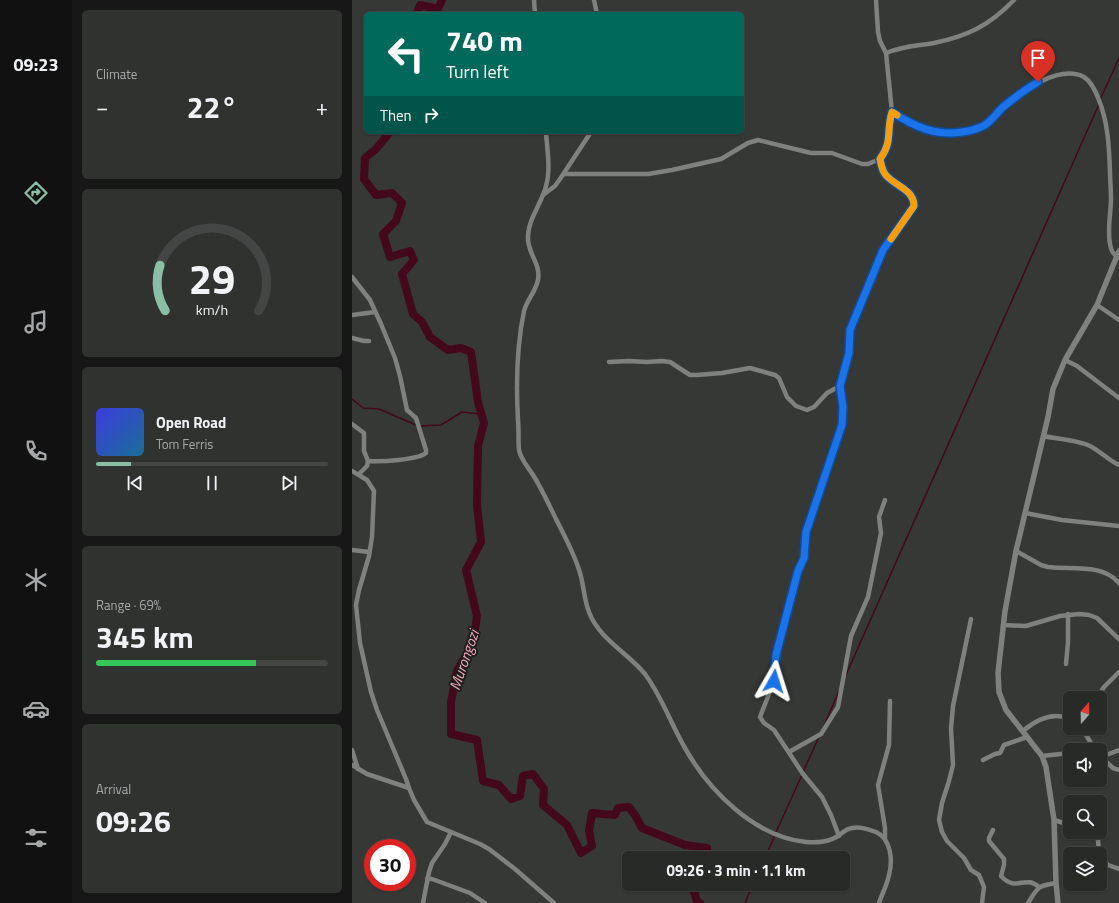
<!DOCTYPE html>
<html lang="en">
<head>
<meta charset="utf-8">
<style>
	:root { --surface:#282a28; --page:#303230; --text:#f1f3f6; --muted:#a5a7a8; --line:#444645; --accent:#8abfa5 }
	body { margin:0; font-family:"Titillium Web",sans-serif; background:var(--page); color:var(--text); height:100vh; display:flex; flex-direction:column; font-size:15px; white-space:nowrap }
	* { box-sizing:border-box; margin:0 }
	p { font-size:13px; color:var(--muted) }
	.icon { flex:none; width:22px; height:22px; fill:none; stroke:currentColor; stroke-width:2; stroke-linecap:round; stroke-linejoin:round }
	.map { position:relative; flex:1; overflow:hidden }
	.side { display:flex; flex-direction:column; gap:10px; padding:10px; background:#161716; width:280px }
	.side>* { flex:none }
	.hud { position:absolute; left:12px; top:12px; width:380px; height:122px; border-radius:6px; box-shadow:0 1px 3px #0004,0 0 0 1px var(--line); background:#00695c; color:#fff; overflow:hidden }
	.needle { width:26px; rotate:20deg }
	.tools { position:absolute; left:711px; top:691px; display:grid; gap:8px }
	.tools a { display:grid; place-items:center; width:44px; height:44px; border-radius:6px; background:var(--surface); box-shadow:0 1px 3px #0004,0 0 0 1px var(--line); font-size:20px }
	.speed { position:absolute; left:12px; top:839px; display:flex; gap:8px; font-size:20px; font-weight:700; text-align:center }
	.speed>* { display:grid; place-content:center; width:52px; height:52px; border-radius:50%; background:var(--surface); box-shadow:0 1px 3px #0004,0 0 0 1px var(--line); line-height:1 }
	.speed .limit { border:6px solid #d22; background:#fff; color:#111 }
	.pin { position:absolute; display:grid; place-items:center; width:34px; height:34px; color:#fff; margin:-41px -17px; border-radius:50% 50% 50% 0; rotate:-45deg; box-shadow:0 0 4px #0007 }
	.pin .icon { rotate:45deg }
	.me { position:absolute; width:44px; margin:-22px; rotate:6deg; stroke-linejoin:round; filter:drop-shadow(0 0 3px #0008) }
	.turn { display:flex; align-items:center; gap:14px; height:84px; padding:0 16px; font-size:18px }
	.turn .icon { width:52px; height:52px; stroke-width:2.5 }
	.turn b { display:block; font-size:28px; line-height:34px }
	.then { display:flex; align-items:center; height:38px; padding:0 16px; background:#0003; gap:8px; font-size:15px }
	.big { font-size:30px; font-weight:700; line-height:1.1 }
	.side .tile { flex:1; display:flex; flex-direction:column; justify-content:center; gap:6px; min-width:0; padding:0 14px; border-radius:6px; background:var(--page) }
	.side .dial { align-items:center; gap:0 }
	.dial svg { height:104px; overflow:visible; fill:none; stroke:var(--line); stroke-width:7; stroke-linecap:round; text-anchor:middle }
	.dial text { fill:var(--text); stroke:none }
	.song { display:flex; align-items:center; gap:12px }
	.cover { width:48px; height:48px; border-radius:6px; background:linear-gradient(135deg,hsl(240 70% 55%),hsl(200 70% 35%)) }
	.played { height:4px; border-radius:2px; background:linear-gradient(90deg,var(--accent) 15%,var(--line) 15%) }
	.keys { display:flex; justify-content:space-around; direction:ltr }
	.heat { display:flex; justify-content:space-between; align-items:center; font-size:22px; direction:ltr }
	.charge { height:6px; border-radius:3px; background:linear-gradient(90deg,#34c759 69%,var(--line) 0) }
	.trip { position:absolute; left:270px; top:851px; width:228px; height:40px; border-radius:6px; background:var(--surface); box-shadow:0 1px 3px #0004,0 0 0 1px var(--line); font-weight:700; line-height:40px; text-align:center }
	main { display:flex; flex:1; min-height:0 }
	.dock { display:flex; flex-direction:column; width:72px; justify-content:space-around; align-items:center; background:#101110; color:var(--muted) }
	.dock .icon { width:28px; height:28px }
	.dock .active { color:var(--accent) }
	.dock b { font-size:18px; color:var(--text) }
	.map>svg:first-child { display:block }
</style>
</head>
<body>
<main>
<nav class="dock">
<b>09:23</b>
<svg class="icon active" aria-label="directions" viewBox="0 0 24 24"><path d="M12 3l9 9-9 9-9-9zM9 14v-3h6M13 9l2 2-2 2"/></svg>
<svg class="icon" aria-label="music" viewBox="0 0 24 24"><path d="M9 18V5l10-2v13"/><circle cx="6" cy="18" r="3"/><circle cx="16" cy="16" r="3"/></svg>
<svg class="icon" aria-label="phone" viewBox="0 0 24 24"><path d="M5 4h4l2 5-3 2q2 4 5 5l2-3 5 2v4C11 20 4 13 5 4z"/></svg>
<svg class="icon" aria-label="climate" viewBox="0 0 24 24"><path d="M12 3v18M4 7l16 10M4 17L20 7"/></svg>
<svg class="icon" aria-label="car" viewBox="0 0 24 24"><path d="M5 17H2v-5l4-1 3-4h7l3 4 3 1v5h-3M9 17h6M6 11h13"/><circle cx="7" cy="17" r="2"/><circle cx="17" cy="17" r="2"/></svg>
<svg class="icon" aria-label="filters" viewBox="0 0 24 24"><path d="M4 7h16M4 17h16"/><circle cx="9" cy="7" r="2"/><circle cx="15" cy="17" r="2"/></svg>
</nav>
<section class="side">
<div class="tile"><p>Climate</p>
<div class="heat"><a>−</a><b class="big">22°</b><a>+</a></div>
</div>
<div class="tile dial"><svg viewBox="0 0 100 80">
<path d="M14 69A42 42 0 1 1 86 69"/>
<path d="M14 69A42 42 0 0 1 10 34" stroke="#8abfa5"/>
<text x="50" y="56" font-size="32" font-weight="700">29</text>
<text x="50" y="72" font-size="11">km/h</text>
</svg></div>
<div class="tile">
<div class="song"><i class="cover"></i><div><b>Open Road</b><p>Tom Ferris</p></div></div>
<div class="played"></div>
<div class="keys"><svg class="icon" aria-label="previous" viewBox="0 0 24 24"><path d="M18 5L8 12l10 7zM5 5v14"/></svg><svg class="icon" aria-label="pause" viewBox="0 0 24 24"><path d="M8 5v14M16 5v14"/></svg><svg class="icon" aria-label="next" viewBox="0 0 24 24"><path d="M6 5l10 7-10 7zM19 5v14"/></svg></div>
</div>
<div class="tile"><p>Range · 69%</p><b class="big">345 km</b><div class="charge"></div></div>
<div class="tile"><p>Arrival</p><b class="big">09:26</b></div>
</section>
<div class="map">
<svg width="767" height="903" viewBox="0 0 767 903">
	<rect width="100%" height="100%" fill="#363836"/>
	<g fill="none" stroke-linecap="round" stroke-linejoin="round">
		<g stroke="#44081c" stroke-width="1.5">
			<path d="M748,100l19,-42"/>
			<path d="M0,399l11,9 16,1 37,16"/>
			<path d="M67,426l22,-1 21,-13 19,2"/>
			<path d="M494,675l253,-571"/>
			<path d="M471,728l16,-37"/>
			<path d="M451,772l16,-35"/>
			<path d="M424,832l26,-57"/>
			<path d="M413,858l10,-23"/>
			<path d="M393,903l8,-19"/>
		</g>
		<g stroke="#44081c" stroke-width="8">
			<path d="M66,14l-1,-2 3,-7 18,4 4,-9"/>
			<path d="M38,132l-14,17 -11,9 -1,21 12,16 16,-2 10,10 -6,18 -13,13 7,23 20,-6 4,9 -12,14 11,40 9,8 8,15 18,13 13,-2 10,4 7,50 6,21 -6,23 -1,59 4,37 -15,28 11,46 -4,27 -16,28 -6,31v32l26,6 6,41 16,4 12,14 9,-3 3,-20 10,-2 11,15 -1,16 24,20 14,28 11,-7 -3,-15 3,-18 23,2 3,-7 11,-1 6,8 7,13 43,17 22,3 1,10"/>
			<path d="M348,903l-3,-2 -3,-9 7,-8"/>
		</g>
		<g stroke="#7f817f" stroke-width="4.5">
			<path d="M182,0l1,14"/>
			<path d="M242,0l3,14"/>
			<path d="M534,53c17,-7 31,-7 48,-10 34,-7 56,-18 80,-43"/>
			<path d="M540,112c24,16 43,24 71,20 6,-1 12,-2 18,-5 9,-4 15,-13 22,-20 18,-16 57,-43 81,-30 8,5 12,15 15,23 9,23 10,46 11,71 0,9 1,18 1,27 0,15 -4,31 -1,46 1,7 3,10 9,14"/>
			<path d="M194,132c1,17 5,37 0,54 -4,17 -18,33 -18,51 -1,16 13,26 10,43 -2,11 -11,20 -14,31 -7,34 -8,75 -6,109 1,10 0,20 1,30 2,10 9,17 14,25 9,14 16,30 23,44 9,18 19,36 24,54 4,13 4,27 9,39 10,27 39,41 56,62 17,23 26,50 40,74 24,43 70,89 121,94 10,1 25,0 33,-7 5,-3 6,-6 13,-7 7,-2 16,1 24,4 15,7 17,28 13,43 -2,10 -7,19 -10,28"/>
			<path d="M212,174h84l24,-4 49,-11 27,-16 10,-3 53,13h21l30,11h6l12,-5"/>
			<path d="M191,195l12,-9 5,-7 31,-47"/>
			<path d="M0,277l18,23 11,24 14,34 5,18 7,34 9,8 10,32v3c-9,7 -45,9 -58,8l-1,5 -8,8"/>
			<path d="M745,305l22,15"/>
			<path d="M0,315l23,-3"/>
			<path d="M0,338l12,3h5"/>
			<path d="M713,360l12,6 42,32"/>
			<path d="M257,362l20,-1 18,1 15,-1 8,1 20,13h7l25,-2 28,-5 25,7 4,3 8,19 9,9 11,4 7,-3 13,-14 13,-7"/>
			<path d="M0,424l12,9v18l4,10"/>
			<path d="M691,436c14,3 35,4 47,10 10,5 18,14 29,19"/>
			<path d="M0,471l15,9 7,11 -2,46 -3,19 -10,34 -3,15 4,38 11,49 6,18 29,69 3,9 5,12 13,22 53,22 9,5 26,20 39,34"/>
			<path d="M673,513l37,7 57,6"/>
			<path d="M0,550l17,2"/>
			<path d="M664,551l25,14 7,2c24,3 54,-4 71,16"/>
			<path d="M619,619l-18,87 -2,22 2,37 -4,16 -7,22 -3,17 3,12 5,9 17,17 7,12 8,5 5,12 -2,16"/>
			<path d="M651,625l23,1 34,-10 19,-2 10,1 8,3 22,21"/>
			<path d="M714,664l2,-22v-28"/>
			<path d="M745,698l7,-11 15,-15"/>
			<path d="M730,728l13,22"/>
			<path d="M671,731c13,-11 29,-20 47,-12"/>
			<path d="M0,750l6,19"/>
			<path d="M437,752l32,-18 17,-27 13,-71 17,-39 13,-64 -2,-16 6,-17"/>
			<path d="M690,756l28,-3"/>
			<path d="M748,756l13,12 6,2"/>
			<path d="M749,757l18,-7"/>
			<path d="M631,760l12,-6 5,-1 4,-8 23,-8"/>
			<path d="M0,765l15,9 42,14"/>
			<path d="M702,820l16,5"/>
			<path d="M641,830l-4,8v3l15,18v6l-3,11c16,17 23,-2 38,11"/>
			<path d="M732,832l14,7 1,15"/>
			<path d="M487,836l-8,-21 -9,-18 -19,-23 -29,-44 -10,-7 -4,-6 14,-36 2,-26 22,-84 6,-13 2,-26 36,-107 1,-18 -3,-21 9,-33 1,-23 33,-81 31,-43c1,-16 -20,-20 -29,-32 -3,-4 -4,-10 -5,-15l8,-12 1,-24 3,-11 -6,-59 -6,-12 -2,-9 -2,-32"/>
			<path d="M533,838v-10l-7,-43 11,-40 1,-44"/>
			<path d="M748,856l8,9 11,4"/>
			<path d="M75,879h5l38,14 15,10"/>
			<path d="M71,903l6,-31 3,-9 13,-19 6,-12"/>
			<path d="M676,903c10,-15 8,-17 28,-20"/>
		</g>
		<path stroke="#7f817f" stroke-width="5.5" d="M706,903l-2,-20 -2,-63 -8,-53 -4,-11 -36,-46 -7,-18 -1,-19 7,-62 11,-60 32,-134 5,-28 12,-29 32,-55 22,-54"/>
	</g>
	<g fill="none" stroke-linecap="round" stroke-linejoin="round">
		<g stroke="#114b97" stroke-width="10">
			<path id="route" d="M422,681l2,-26 22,-84 6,-13 2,-26 36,-107 1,-18 -3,-21 9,-33 1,-23 33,-80 31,-44c0,-17 -20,-20 -29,-32 -3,-4 -4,-10 -5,-15 13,-17 6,-28 12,-47 23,15 43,24 70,20 8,-1 16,-3 23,-7 7,-5 12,-12 18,-18 11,-9 23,-18 35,-25"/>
		</g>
		<use href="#route" stroke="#1a73e8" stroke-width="7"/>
		<path stroke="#f59e0b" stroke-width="7" d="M539,239l23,-33c0,-17 -20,-20 -29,-32 -3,-4 -4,-10 -5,-15 13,-17 6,-28 12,-47l5,3"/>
	</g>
	<g text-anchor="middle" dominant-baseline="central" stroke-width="4" stroke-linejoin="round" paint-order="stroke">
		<g font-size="15" font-style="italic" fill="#f7a7b7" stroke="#1e1f1e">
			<text transform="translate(112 660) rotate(-71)">Murongozi</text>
		</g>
	</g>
</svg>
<div class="tools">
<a><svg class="needle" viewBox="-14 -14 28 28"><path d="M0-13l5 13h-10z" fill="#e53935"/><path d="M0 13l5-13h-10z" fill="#a5a7a8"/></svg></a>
<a><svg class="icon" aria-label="sound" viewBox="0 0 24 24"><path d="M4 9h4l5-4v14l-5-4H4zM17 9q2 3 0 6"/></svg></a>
<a><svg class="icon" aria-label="search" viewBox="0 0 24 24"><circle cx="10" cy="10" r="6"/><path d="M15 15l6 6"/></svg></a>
<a><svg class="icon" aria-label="layers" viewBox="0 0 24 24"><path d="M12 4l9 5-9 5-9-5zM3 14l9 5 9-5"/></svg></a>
</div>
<div class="speed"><div class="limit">30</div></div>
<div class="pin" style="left:686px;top:82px;background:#d93025"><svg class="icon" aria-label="arrive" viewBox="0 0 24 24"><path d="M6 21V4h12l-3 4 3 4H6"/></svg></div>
<svg class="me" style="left:422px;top:681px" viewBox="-20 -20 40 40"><path d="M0-17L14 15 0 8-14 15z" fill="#1a73e8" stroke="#fff" stroke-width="4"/></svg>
<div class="trip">09:26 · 3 min · 1.1 km</div>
<div class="hud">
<div class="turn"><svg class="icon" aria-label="left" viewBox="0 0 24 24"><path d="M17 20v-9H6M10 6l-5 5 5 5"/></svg><div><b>740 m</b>Turn left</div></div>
<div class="then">Then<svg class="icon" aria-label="right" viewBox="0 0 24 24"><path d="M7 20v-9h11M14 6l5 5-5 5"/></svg></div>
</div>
</div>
</main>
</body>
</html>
